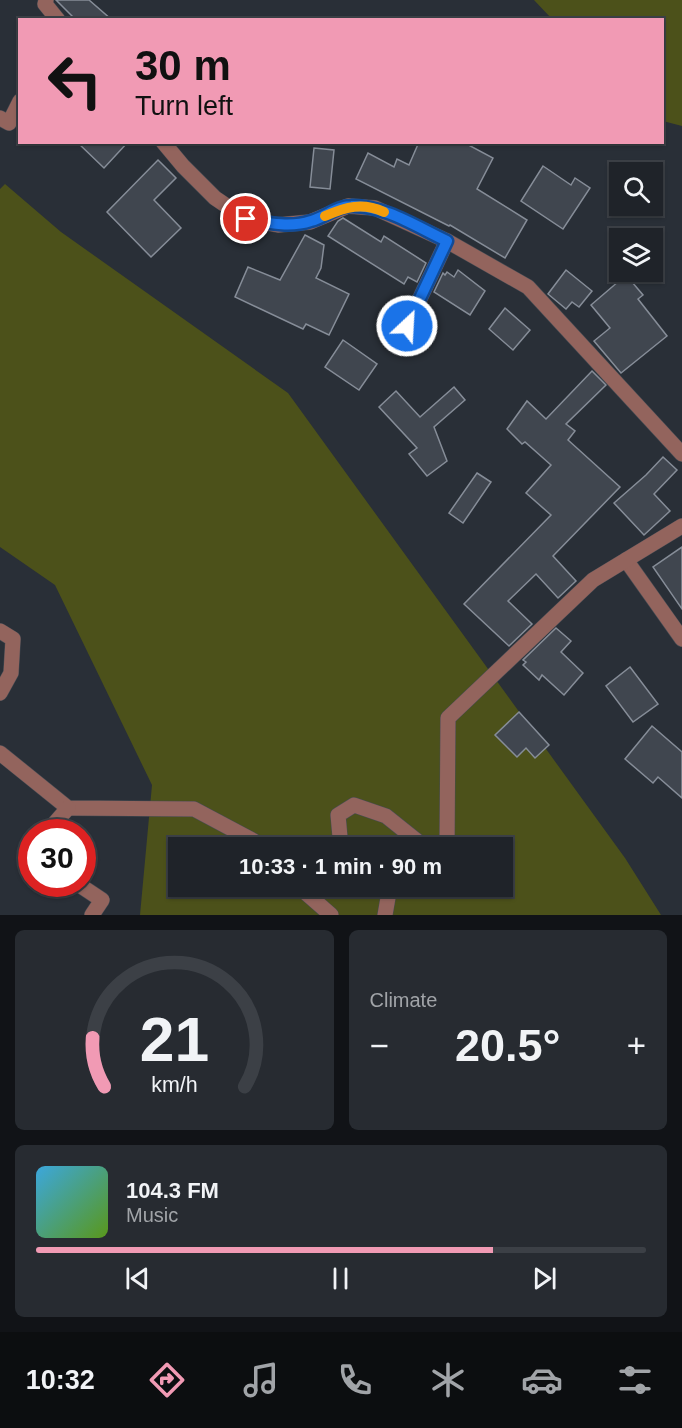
<!DOCTYPE html>
<html lang="en">
<head>
<meta charset="utf-8">
<style>
	:root { --surface:#1f2329; --page:#272b31; --text:#f1f3f6; --muted:#a1a4a8; --line:#3c4046; --accent:#f19ab4 }
	body { margin:0; font-family:Helvetica,sans-serif; background:var(--page); color:var(--text); height:100vh; display:flex; flex-direction:column; font-size:22px; white-space:nowrap }
	* { box-sizing:border-box; margin:0 }
	p { font-size:20px; color:var(--muted) }
	.icon { flex:none; width:33px; height:33px; fill:none; stroke:currentColor; stroke-width:2; stroke-linecap:round; stroke-linejoin:round }
	.map { position:relative; height:915px; overflow:hidden }
	.panel { display:flex; flex-direction:column; gap:15px; padding:15px; background:#111317; flex:1 }
	.panel>* { flex:none }
	.hud { position:absolute; left:18px; top:18px; width:646px; height:126px; border-radius:0px; box-shadow:0 2px 4px #0004,0 0 0 2px var(--line); background:#f19ab4; color:#111; overflow:hidden }
	.fabs { position:absolute; left:609px; top:162px; display:grid; gap:12px }
	.fabs a { display:grid; place-items:center; width:54px; height:54px; border-radius:0px; background:var(--surface); box-shadow:0 2px 4px #0004,0 0 0 2px var(--line); font-size:30px }
	.speed { position:absolute; left:18px; top:819px; display:flex; gap:12px; font-size:30px; font-weight:700; text-align:center }
	.speed>* { display:grid; place-content:center; width:78px; height:78px; border-radius:50%; background:var(--surface); box-shadow:0 2px 4px #0004,0 0 0 2px var(--line); line-height:1 }
	.speed .limit { border:9px solid #d22; background:#fff; color:#111 }
	.pin { position:absolute; display:grid; place-items:center; width:51px; height:51px; color:#fff; margin:-26px; border:3px solid #fff; border-radius:50%; box-shadow:0 2px 6px #0007 }
	.me { position:absolute; width:66px; margin:-33px; rotate:25deg; stroke-linejoin:round; filter:drop-shadow(0 0 4px #0008) }
	.turn { display:flex; align-items:center; gap:21px; height:126px; padding:0 18px; font-size:27px }
	.turn .icon { width:78px; height:78px; stroke-width:2.5 }
	.turn b { display:block; font-size:42px; line-height:51px }
	.big { font-size:45px; font-weight:800; line-height:1.1 }
	.panel .widget { flex:1; display:flex; flex-direction:column; justify-content:center; gap:9px; min-width:0; padding:0 21px; border-radius:9px; background:var(--page) }
	.panel .dial { align-items:center; gap:0 }
	.dial svg { height:156px; overflow:visible; fill:none; stroke:var(--line); stroke-width:7; stroke-linecap:round; text-anchor:middle }
	.dial text { fill:var(--text); stroke:none }
	.song { display:flex; align-items:center; gap:18px }
	.cover { width:72px; height:72px; border-radius:9px; background:linear-gradient(135deg,hsl(200 70% 55%),hsl(90 70% 35%)) }
	.played { height:6px; border-radius:3px; background:linear-gradient(90deg,var(--accent) 75%,var(--line) 75%) }
	.keys { display:flex; justify-content:space-around; direction:ltr }
	.heat { display:flex; justify-content:space-between; align-items:center; font-size:33px; direction:ltr }
	.panel .tiles { flex:1; display:grid; gap:15px; grid-template-columns:1fr 1fr }
	.widget:last-child { grid-column:span 2 }
	.trip { position:absolute; left:168px; top:837px; width:345px; height:60px; border-radius:0px; background:var(--surface); box-shadow:0 2px 4px #0004,0 0 0 2px var(--line); font-weight:800; line-height:60px; text-align:center }
	.menu { display:flex; height:96px; justify-content:space-around; align-items:center; background:#0c0e10; color:var(--muted) }
	.menu .icon { width:42px; height:42px }
	.menu .selected { color:var(--accent) }
	.menu b { font-size:27px; color:var(--text) }
	.map>svg:first-child { display:block }
</style>
</head>
<body>
<div class="map">
<svg width="682" height="915" viewBox="0 0 682 915">
	<rect width="100%" height="100%" fill="#292f37"/>
	<g fill="#4c511a" fill-rule="evenodd">
		<path d="M534,0h148v126l-19,-5v-101l-111,-1z"/>
		<path d="M5,184l56,48 227,161 337,465 36,57h-521l12,-130 -97,-200 -55,-38v-358zM178,848h324v38h-324z"/>
	</g>
	<g fill="#40464f" stroke="#868d98" stroke-width="1.5">
		<path d="M56,0h33l23,20h-36z"/>
		<path d="M77,142h51l-24,26z"/>
		<path d="M419,142h44l30,16 -16,31 50,31 -22,38 -55,-33 -1,1 -93,-47 12,-26 26,14 3,-8 12,6z"/>
		<path d="M314,148l20,2 -4,39 -20,-2z"/>
		<path d="M158,160l18,18 -22,22 27,28 -30,29 -44,-45z"/>
		<path d="M543,166l28,19 4,-7 15,10 -27,41 -42,-28z"/>
		<path d="M343,218l38,24 3,-6 42,27 -9,19 -9,-5 -4,7 -76,-48 10,-15z"/>
		<path d="M305,235l19,10 -3,23 -5,10 33,16 -20,41 -23,-11 -3,5 -68,-32 13,-30 32,13z"/>
		<path d="M458,270l27,21 -15,24 -36,-23 9,-19 2,2 2,-3 7,5z"/>
		<path d="M566,270l26,21 -13,16 -7,-5 -6,7 -18,-15z"/>
		<path d="M626,275l17,20 -5,4 29,37 -46,37 -27,-32 16,-13 -19,-23z"/>
		<path d="M505,308l25,22 -17,20 -24,-21z"/>
		<path d="M343,340l34,24 -18,26 -34,-23z"/>
		<path d="M592,371l14,14 -40,39 9,7 -7,9 52,47 -67,69 23,25 -18,17 -22,-24 -28,27 24,23 -23,22 -45,-42 87,-89 -25,-22 25,-28 -26,-23 -3,2 -15,-15 20,-28 19,18z"/>
		<path d="M454,387l11,13 -31,27 13,34 -20,15 -18,-22 8,-6 -38,-41 17,-16 24,26z"/>
		<path d="M663,457l14,13 -23,24 16,17 -26,24 -30,-32 32,-28z"/>
		<path d="M477,473l14,9 -28,41 -14,-10z"/>
		<path d="M682,547v62l-29,-42z"/>
		<path d="M556,628l15,13 -10,11 22,21 -19,22 -22,-20 -3,5 -16,-15 3,-3 -3,-2z"/>
		<path d="M630,667l28,37 -25,18 -27,-36z"/>
		<path d="M519,712l30,33 -14,13 -9,-10 -9,9 -22,-22z"/>
		<path d="M652,726l30,26v46l-24,-21 -5,6 -28,-24z"/>
	</g>
	<g fill="none" stroke-linecap="round" stroke-linejoin="round">
		<g stroke="#464c54" stroke-width="16">
			<g id="minor">
				<path d="M46,0l-1,4 13,16"/>
				<path d="M0,118l9,5 11,-22"/>
				<path d="M163,142l20,24 32,32 31,21 32,6 32,-3 38,-16 27,2 72,33 81,46 154,167"/>
				<path d="M407,326l40,-85"/>
				<path d="M626,560l56,79"/>
				<path d="M0,631l13,8 -2,34 -11,20"/>
				<path d="M0,753l68,55 126,1 60,32 6,7"/>
				<path d="M47,832l21,-24"/>
				<path d="M341,848l-3,-33 16,-10 32,11 40,32"/>
				<path d="M447,848l1,-130 145,-138 89,-54"/>
				<path d="M32,852l-7,8 7,5"/>
				<path d="M78,884l24,16 -10,15"/>
				<path d="M298,886l33,29"/>
				<path d="M382,886l7,6 -4,23"/>
			</g>
		</g>
		<use href="#minor" stroke="#93645d" stroke-width="15"/>
	</g>
	<g fill="none" stroke-linecap="round" stroke-linejoin="round">
		<g stroke="#114b97" stroke-width="15">
			<path id="route" d="M246,219c22,4 44,9 65,2 13,-3 26,-15 40,-15 33,-1 66,21 96,35l-40,85"/>
		</g>
		<use href="#route" stroke="#1a73e8" stroke-width="10"/>
		<path stroke="#f59e0b" stroke-width="10" d="M325,216c21,-9 37,-14 59,-4"/>
	</g>
</svg>
<div class="fabs">
<a><svg class="icon" aria-label="search" viewBox="0 0 24 24"><circle cx="10" cy="10" r="6"/><path d="M15 15l6 6"/></svg></a>
<a><svg class="icon" aria-label="layers" viewBox="0 0 24 24"><path d="M12 4l9 5-9 5-9-5zM3 14l9 5 9-5"/></svg></a>
</div>
<div class="speed"><div class="limit">30</div></div>
<div class="pin" style="left:246px;top:219px;background:#d93025"><svg class="icon" aria-label="arrive" viewBox="0 0 24 24"><path d="M6 21V4h12l-3 4 3 4H6"/></svg></div>
<svg class="me" style="left:407px;top:326px" viewBox="-20 -20 40 40"><circle r="17" fill="#1a73e8" stroke="#fff" stroke-width="3"/><path d="M0-11L8 9 0 5-8 9z" fill="#fff"/></svg>
<div class="trip">10:33 · 1 min · 90 m</div>
<div class="hud">
<div class="turn"><svg class="icon" aria-label="left" viewBox="0 0 24 24"><path d="M17 20v-9H6M10 6l-5 5 5 5"/></svg><div><b>30 m</b>Turn left</div></div>
</div>
</div>
<section class="panel">
<div class="tiles">
<div class="widget dial"><svg viewBox="0 0 100 80">
<path d="M14 69A42 42 0 1 1 86 69"/>
<path d="M14 69A42 42 0 0 1 8 44" stroke="#f19ab4"/>
<text x="50" y="56" font-size="32" font-weight="700">21</text>
<text x="50" y="72" font-size="11">km/h</text>
</svg></div>
<div class="widget"><p>Climate</p>
<div class="heat"><a>−</a><b class="big">20.5°</b><a>+</a></div>
</div>
<div class="widget">
<div class="song"><i class="cover"></i><div><b>104.3 FM</b><p>Music</p></div></div>
<div class="played"></div>
<div class="keys"><svg class="icon" aria-label="previous" viewBox="0 0 24 24"><path d="M18 5L8 12l10 7zM5 5v14"/></svg><svg class="icon" aria-label="pause" viewBox="0 0 24 24"><path d="M8 5v14M16 5v14"/></svg><svg class="icon" aria-label="next" viewBox="0 0 24 24"><path d="M6 5l10 7-10 7zM19 5v14"/></svg></div>
</div>
</div>
</section>
<nav class="menu">
<b>10:32</b>
<svg class="icon selected" aria-label="directions" viewBox="0 0 24 24"><path d="M12 3l9 9-9 9-9-9zM9 14v-3h6M13 9l2 2-2 2"/></svg>
<svg class="icon" aria-label="music" viewBox="0 0 24 24"><path d="M9 18V5l10-2v13"/><circle cx="6" cy="18" r="3"/><circle cx="16" cy="16" r="3"/></svg>
<svg class="icon" aria-label="phone" viewBox="0 0 24 24"><path d="M5 4h4l2 5-3 2q2 4 5 5l2-3 5 2v4C11 20 4 13 5 4z"/></svg>
<svg class="icon" aria-label="climate" viewBox="0 0 24 24"><path d="M12 3v18M4 7l16 10M4 17L20 7"/></svg>
<svg class="icon" aria-label="car" viewBox="0 0 24 24"><path d="M5 17H2v-5l4-1 3-4h7l3 4 3 1v5h-3M9 17h6M6 11h13"/><circle cx="7" cy="17" r="2"/><circle cx="17" cy="17" r="2"/></svg>
<svg class="icon" aria-label="filters" viewBox="0 0 24 24"><path d="M4 7h16M4 17h16"/><circle cx="9" cy="7" r="2"/><circle cx="15" cy="17" r="2"/></svg>
</nav>
</body>
</html>
